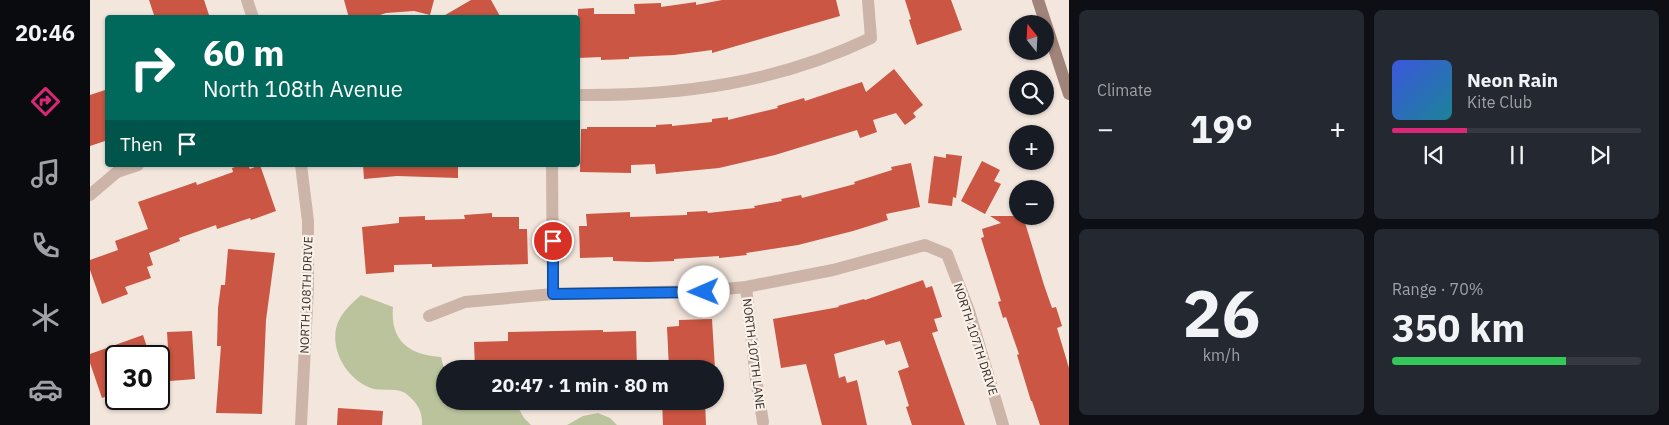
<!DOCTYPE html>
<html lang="en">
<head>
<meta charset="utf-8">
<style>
	:root { --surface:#171b24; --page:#242831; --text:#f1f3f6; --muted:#9ea1a6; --line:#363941; --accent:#db2777 }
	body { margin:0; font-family:"IBM Plex Sans",sans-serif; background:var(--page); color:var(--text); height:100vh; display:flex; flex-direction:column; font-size:19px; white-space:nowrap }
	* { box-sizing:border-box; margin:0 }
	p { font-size:16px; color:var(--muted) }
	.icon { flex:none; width:28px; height:28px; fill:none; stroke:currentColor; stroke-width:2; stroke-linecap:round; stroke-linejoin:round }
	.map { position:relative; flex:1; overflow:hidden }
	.side { display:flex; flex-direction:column; gap:10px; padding:10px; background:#0d0f14; width:600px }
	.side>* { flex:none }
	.banner { position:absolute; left:15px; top:15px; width:475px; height:152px; border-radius:5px; box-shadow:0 1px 4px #0004; background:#00695c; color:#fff; overflow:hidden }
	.needle { width:32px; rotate:342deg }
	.fabs { position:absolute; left:919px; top:15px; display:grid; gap:10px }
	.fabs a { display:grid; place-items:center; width:45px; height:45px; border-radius:50%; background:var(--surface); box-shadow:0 1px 4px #0004; font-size:25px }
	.speed { position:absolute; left:15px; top:345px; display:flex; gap:10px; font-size:25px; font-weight:700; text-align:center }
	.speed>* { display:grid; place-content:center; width:65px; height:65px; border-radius:50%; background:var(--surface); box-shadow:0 1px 4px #0004; line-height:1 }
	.speed .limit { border:2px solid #111; border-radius:8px; background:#fff; color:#111 }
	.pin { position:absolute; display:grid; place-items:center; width:42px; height:42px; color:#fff; margin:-21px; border:2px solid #fff; border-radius:50%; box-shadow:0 1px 5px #0007 }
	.me { position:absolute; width:55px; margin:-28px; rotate:269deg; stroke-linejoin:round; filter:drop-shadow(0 0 4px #0008) }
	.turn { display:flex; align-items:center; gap:18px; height:105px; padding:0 15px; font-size:22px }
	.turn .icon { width:65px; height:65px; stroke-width:2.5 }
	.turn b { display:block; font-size:35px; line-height:42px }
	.then { display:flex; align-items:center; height:48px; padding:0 15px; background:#0003; gap:10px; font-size:19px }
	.big { font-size:38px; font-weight:700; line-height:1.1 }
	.side .widget { flex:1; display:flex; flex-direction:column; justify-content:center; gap:8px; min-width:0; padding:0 18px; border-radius:8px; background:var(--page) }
	.side .dial { align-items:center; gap:0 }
	.dial b { font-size:65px; line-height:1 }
	.song { display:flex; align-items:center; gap:15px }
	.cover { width:60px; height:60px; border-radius:8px; background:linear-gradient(135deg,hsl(230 70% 55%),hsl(190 70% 35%)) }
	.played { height:5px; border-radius:2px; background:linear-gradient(90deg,var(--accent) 30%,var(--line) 30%) }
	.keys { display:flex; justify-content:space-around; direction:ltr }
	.heat { display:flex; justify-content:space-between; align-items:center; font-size:28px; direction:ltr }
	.charge { height:8px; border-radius:4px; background:linear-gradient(90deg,#34c759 70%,var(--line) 0) }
	.side .tiles { flex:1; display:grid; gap:10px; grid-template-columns:repeat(2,1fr) }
	.trip { position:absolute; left:346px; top:360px; width:288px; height:50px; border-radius:25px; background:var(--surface); box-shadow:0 1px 4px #0004; font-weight:700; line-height:50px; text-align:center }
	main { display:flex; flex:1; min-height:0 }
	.tabs { display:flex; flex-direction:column; width:90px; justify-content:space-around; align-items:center; background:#090b0e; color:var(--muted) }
	.tabs .icon { width:35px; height:35px }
	.tabs .current { color:var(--accent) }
	.tabs b { font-size:22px; color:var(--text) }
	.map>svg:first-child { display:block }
</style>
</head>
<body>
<main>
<nav class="tabs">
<b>20:46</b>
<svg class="icon current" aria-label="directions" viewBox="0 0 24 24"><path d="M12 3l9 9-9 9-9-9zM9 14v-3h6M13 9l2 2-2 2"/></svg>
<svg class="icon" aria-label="music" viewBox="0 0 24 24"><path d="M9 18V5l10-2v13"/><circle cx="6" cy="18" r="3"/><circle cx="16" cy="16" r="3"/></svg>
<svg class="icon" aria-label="phone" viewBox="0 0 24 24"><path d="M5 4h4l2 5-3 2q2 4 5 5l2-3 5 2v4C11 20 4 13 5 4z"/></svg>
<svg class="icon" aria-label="climate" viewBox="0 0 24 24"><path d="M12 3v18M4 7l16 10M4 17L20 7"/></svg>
<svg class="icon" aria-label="car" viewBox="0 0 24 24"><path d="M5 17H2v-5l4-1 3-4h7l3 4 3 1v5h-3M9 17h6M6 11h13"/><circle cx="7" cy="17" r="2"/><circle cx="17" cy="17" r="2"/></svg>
</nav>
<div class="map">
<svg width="979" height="425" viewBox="0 0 979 425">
	<rect width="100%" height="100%" fill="#f3e6dd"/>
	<g fill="#bac39c">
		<path d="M271,295l32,12c-3,34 16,48 48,50l4,16v28h58l4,3h9l8,14 7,7h-109c1,-14 -6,-24 -17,-32 -8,-5 -21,-2 -31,-4 -25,-7 -45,-38 -37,-64 4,-12 14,-21 24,-30z"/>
		<path d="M508,413l12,5 7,7h-50l16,-9z"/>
	</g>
	<g fill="#ca5643">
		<path d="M59,0h55l6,18h-55z"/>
		<path d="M254,0h90l-4,15 -16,-4 -28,2 -15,5h-22z"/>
		<path d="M381,0h20l10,18h-61z"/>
		<path d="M632,0h114l4,16 -128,37v-3l-38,5 -45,2v2l-28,1v-3l-23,1v-49l16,-1v6h41l-1,-10 27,-1v4l35,-5v3z"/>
		<path d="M815,0h46l11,30 -45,15 -8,-25 2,-1z"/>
		<path d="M804,69l29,36 -10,8 3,4 -11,8 -9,-12 -23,7 4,12 -17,6 -3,-8 -82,25 -56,13 -63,6 -1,-10 -24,1v8l-51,-1 1,-43h6v-2h69v-2l16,-1v2l40,-4v-3l16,-2v3l50,-12 -1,-2 27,-8 1,3 57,-19 4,10z"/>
		<path d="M18,89v51l-18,6v-51z"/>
		<path d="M856,154l16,2 -6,42 -3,-1 -1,9 -24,-3 6,-47 12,2z"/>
		<path d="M892,161l18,9 -6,11 7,3 -16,30 -24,-13z"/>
		<path d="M821,163l9,44 -34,7 2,6 -35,11 -55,14 -52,8 1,2 -28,3v-2l-45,3v2l-27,1 -34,-1v-4l-33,1 -1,-32h8l-1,-12 44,-2v5l57,-2v-3l20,-1 1,2 47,-5 -1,-2 28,-5 -1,-2 20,-4 1,3 53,-14 -1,-2 38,-12 -1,-3z"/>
		<path d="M151,165h7l2,4 10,-4 16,46 -25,9 -1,-2 -33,11 -1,-4 -37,13 1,3 -31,12 4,12 -6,2 4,11 -26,9 3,7 -26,10 -12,-34v-10l28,-10 -3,-9 33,-12 -10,-27 58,-20 1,3 36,-13 -1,-4z"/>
		<path d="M273,165h95v13l-61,-2 -33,3z"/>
		<path d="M402,213v4h27v12h8l1,35 -96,3v-3l-38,1v7l-28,2 -4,-47 37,-4v-6l26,-1v4l40,-1 -1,-4z"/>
		<path d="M900,216h33l21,69 8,23 4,-1 6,19 -5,2 12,40v57h-29l-8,-24h-1l-14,-46 2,-1 -13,-37 -3,1 -5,-16 3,-1 -20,-63 3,-1 -2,-8 19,-6z"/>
		<path d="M138,249l47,4 -9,67 -4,94 -46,-1 5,-67h-4l1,-38 3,-23h4z"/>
		<path d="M833,280l3,8 6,-2 10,31 -8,2 4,12 -6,2 33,92h-53l-6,-18 3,-1 -11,-35 11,-4 -9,-26 -14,4 -2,-5 -50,14 5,24 6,-2 2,7 10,-3 10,45h-45l-16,-61 -25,4 -8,-49 66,-12 -1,-1 26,-7 1,1z"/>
		<path d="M622,319l3,50h-46l-2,-42 12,-1v-6z"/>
		<path d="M513,330v2l33,-1 1,38h-162l-1,-27 34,-1v-9z"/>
		<path d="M102,331l3,48 -25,2 -3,-49z"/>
		<path d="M53,335l7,21h-34v37l-14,5 -12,-35v-9z"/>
		<path d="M572,401h43l1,24h-43z"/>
		<path d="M248,408l45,3 -1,14h-45z"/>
	</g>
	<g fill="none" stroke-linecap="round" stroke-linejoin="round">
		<g stroke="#ccb5a8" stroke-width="12">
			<path d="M157,0l6,18"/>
			<path d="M488,95c103,1 199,-12 293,-57l-3,-38"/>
			<path d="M462,165l1,129"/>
			<path d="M0,195l27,-23 21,-7"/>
			<path d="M656,287l10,92 7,43"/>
			<path d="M339,316l36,-14 88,-8 151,-3 42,-4 87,-17 92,-25 22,9 22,57 34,114"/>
			<path d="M211,425l7,-138v-66l-7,-56"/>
		</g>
		<path stroke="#a08379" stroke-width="12" d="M948,0l31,94"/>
	</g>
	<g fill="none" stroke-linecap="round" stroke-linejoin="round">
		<g stroke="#114b97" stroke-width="12">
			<path id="route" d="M463,241v53l151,-2"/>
		</g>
		<use href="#route" stroke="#1a73e8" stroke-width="9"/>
	</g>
	<g text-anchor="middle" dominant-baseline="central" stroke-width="4.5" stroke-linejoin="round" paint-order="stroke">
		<g font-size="12" fill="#382c28" stroke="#faf1e9">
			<text transform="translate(216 295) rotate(-88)">NORTH 108TH DRIVE</text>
			<text transform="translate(886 339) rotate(72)">NORTH 107TH DRIVE</text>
			<text transform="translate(664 354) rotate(83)">NORTH 107TH LANE</text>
		</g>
	</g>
</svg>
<div class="fabs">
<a><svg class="needle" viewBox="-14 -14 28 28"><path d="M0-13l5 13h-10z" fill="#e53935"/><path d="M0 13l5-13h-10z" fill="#9ea1a6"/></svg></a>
<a><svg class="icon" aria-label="search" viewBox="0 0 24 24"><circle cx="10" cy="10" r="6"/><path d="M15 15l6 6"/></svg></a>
<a>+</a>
<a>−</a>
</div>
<div class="speed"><div class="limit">30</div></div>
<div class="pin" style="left:463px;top:241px;background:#d93025"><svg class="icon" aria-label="arrive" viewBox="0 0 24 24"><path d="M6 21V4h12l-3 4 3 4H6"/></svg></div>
<svg class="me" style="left:614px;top:292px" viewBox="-20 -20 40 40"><circle r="19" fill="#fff"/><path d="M0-13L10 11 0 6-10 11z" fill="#1a73e8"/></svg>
<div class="trip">20:47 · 1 min · 80 m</div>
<div class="banner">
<div class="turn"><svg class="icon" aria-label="right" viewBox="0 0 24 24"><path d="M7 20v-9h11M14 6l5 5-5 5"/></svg><div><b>60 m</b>North 108th Avenue</div></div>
<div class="then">Then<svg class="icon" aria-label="arrive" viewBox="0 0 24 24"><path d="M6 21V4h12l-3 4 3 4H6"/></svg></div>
</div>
</div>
<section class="side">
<div class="tiles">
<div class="widget"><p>Climate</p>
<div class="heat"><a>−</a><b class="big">19°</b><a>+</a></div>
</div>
<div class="widget">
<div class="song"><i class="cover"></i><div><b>Neon Rain</b><p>Kite Club</p></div></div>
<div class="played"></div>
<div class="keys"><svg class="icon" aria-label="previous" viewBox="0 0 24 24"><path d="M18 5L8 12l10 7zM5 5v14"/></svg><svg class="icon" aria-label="pause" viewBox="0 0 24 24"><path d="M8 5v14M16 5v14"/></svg><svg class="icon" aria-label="next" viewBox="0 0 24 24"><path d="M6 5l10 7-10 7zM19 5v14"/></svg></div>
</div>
<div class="widget dial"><b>26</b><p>km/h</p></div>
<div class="widget"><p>Range · 70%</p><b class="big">350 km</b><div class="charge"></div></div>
</div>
</section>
</main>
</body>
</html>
